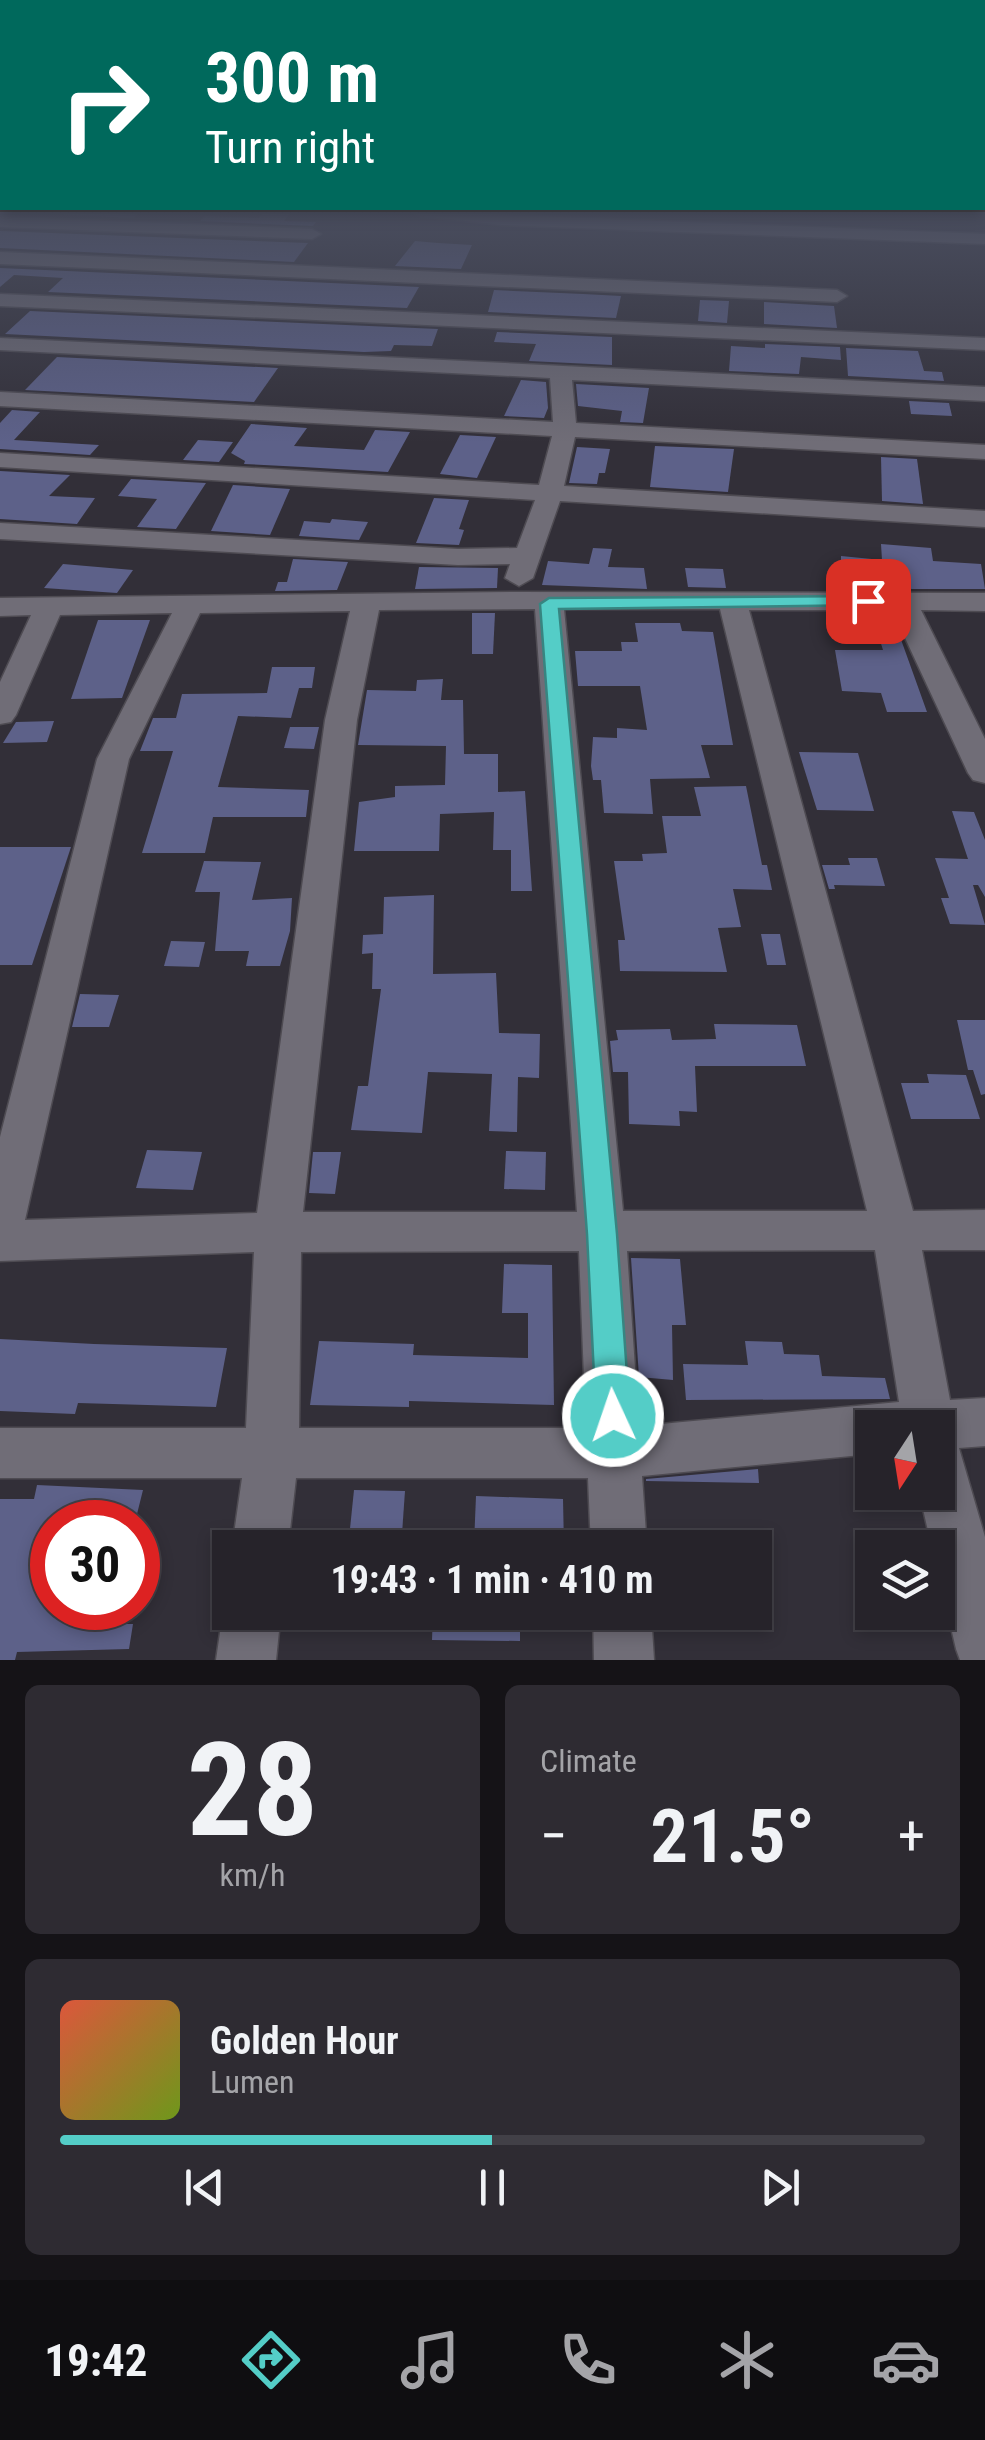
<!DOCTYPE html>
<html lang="en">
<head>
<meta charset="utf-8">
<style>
	:root { --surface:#26232a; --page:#2e2b32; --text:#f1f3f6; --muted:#a4a4a8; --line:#424047; --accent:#54cdc7 }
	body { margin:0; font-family:"Roboto Condensed",sans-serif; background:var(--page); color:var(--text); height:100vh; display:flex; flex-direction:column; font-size:38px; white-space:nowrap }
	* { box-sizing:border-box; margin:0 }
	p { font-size:32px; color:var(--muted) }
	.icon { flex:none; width:55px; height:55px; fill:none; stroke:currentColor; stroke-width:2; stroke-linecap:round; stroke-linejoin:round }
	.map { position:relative; height:1660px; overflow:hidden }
	.panel { display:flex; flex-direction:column; gap:25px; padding:25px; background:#151317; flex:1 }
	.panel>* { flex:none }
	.hud { position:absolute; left:0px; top:0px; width:985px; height:210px; box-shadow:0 5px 15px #0003,0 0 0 2px var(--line); background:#00695c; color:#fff; overflow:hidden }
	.needle { width:65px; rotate:192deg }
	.tools { position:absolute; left:855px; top:1410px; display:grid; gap:20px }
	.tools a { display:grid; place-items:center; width:100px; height:100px; border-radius:0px; background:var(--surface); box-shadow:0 5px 15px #0003,0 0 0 2px var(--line); font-size:50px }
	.speed { position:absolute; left:30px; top:1500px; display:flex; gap:20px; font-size:50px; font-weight:700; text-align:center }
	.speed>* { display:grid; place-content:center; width:130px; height:130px; border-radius:50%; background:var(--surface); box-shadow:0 5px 15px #0003,0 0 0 2px var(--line); line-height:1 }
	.speed .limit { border:15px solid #d22; background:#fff; color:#111 }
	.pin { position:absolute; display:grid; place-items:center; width:85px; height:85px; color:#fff; margin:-42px; border-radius:20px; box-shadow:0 5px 15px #0006 }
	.me { position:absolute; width:110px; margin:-55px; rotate:357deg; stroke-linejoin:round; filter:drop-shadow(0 0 8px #0008) }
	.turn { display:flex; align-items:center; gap:35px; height:210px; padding:0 40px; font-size:45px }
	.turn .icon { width:130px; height:130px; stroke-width:2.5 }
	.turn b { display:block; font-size:70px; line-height:85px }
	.big { font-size:75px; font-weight:700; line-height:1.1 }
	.panel .card { flex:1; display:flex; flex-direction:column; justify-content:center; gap:15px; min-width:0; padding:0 35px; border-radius:15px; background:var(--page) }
	.panel .dial { align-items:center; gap:0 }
	.dial b { font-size:130px; line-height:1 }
	.song { display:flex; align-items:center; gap:30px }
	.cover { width:120px; height:120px; border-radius:15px; background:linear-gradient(135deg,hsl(10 70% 55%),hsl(80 70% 35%)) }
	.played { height:10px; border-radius:5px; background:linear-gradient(90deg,var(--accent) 50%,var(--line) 50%) }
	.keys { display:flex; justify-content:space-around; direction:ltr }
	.heat { display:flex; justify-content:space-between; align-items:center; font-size:55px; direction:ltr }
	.panel .tiles { flex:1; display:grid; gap:25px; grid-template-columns:1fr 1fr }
	.card:last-child { grid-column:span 2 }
	.trip { position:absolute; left:212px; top:1530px; width:560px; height:100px; border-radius:0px; background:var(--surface); box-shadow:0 5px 15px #0003,0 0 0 2px var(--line); font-weight:700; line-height:100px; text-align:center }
	.tab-bar { display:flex; height:160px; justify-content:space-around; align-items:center; background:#0f0e11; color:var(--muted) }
	.tab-bar .icon { width:70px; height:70px }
	.tab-bar .on { color:var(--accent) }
	.tab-bar b { font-size:45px; color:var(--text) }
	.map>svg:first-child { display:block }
</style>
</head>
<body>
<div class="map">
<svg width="985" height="1660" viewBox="0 0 985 1660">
	<rect width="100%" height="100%" fill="#322f38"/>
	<g fill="#5d6189">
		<path d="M0,211h84l55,2 -6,5z"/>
		<path d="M265,211l27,1 -8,9 32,1 -3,4 -113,-5 5,-5 54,2z"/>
		<path d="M0,231l308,12 -14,19 -294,-14z"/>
		<path d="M415,241l23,2 34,2 -11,24 -66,-3z"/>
		<path d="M0,268l419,19 -12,21 -359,-16 15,-14 -49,-3 -14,12z"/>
		<path d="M494,290l89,4 38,2 -5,22 -128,-6z"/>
		<path d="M700,300l29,1 -2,22 -29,-2z"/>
		<path d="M764,302l70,4 3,22 -73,-4z"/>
		<path d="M30,311l408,18 -6,17 -38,-1 -3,6 -27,1 -359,-18z"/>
		<path d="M497,332l115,5v28l-83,-4 7,-17 -42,-2z"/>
		<path d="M765,344l75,3 1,13 -40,-3 -2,17 -70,-3 2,-25 34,2z"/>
		<path d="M846,348l72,3 6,20 18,1 2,9 -96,-5z"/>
		<path d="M57,357l221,11 -24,34 -229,-12z"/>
		<path d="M521,380l25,2 2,26 -4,10 -40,-2z"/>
		<path d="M576,384l73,4 -6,35 -23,-1 2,-11 -44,-5z"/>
		<path d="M909,401l40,2 3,13 -41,-2z"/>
		<path d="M12,410l28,2 -26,28 85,5 -9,10 -90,-6v-26z"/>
		<path d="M251,424l56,4 -13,18 70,4 11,-20 35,2 -22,40 -85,-5 -59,-3 1,-3 -14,-8z"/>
		<path d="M460,435l36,2 -19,41 -37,-4z"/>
		<path d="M198,440l35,2 -14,20 -36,-2z"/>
		<path d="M655,446l79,3 -6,43 -78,-5z"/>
		<path d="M577,447l33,2 -5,24h-6l-2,11 -28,-1z"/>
		<path d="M881,457l36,2 6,45 -41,-3z"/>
		<path d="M0,471l70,4 -21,21 46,2 -18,26 -77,-5z"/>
		<path d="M131,479l75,4 -30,46 -39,-2 20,-28 -39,-3z"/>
		<path d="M233,485l57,4 -20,46 -59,-4z"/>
		<path d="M434,498l35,2 -10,29 5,1 -5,15 -43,-2z"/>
		<path d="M332,519l36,3 -9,18 -60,-4 5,-15 26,2z"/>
		<path d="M881,544l50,4 2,13 48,3 4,25h-73l-71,-8v-25l41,4z"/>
		<path d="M593,548l19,1 -4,18 36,1 3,21 -105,-4 6,-24 41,3z"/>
		<path d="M293,559l55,3 -11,28 -62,1 3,-9h9z"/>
		<path d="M63,564l70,6 -16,23 -73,-5z"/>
		<path d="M419,567l79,1 -1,20 -82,1z"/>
		<path d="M685,568l38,1 3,19 -38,-1z"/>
		<path d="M472,613h23l-2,41h-21z"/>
		<path d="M98,620h52l-28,78 -51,1z"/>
		<path d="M635,623h45l2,8 31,1 20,113h-32l9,33 -60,1 3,35 -49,-1 -3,-33h-8l-2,-14 2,-29 24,1v-10l30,2 -7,-44h-62l-3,-35h47l-1,-9h17z"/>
		<path d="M878,634h21l28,78h-40l-6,-19 -39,-2 -7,-41h48z"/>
		<path d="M272,667h43l-3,21h-13l-8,30 -53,-2 -20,71 91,3 -3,27h-93l-8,36h-63l31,-102h-33l13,-33h23l6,-24 85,-1z"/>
		<path d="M443,679l-2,21h22l1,54h34v38l27,-1 7,100h-21v-41h-18l1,-38 -54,2 -1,37h-85l5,-49 36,-5v-11l50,-1 1,-39 -88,-1 9,-55 49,1 1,-11z"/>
		<path d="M54,721l-7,21 -44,1 13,-21z"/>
		<path d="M290,727h29l-5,22 -30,-1z"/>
		<path d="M799,752l59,1 16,58 -57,-1z"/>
		<path d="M746,786l16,79h5l5,25 -39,-1 8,38 -23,1 9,44 -107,-1 -2,-31h7l-11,-79h29l-1,-7 25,-1 -5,-37h39l-7,-29z"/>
		<path d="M952,811l22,1 11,28v57l-7,-12h-5l12,40 -35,-1 -9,-26h8l-14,-40 33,1z"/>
		<path d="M0,847h71l-39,118h-32z"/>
		<path d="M848,858h29l8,28 -51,-1 1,4h-6l-7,-24h28z"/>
		<path d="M204,861l57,1 -9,38 40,-2 -2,33 -10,35h-34l3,-15h-34l5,-59h-25z"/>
		<path d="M434,895l-1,79 63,-1 3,60 41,1 -1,44 -21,-1 -1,55 -28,-1 3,-57 -64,-2 -6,61 -71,-3 7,-44h10l13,-97h-9l1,-36 -11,1 1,-19 20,-1 1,-37z"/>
		<path d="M761,934h19l6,31h-19z"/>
		<path d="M171,941l34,1 -6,25 -35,-1z"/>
		<path d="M80,994l39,1 -10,32h-37z"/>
		<path d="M957,1020h28v74l-4,1 -8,-25h-5z"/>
		<path d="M714,1024l83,1 9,41h-111l2,46 -18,-1 1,15 -51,-2 -1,-52h-15l-3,-31 8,-1 -2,-10 54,-1 2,11 44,-1z"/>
		<path d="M927,1074l39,1 14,44h-69l-10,-36h28z"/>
		<path d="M147,1150l55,2 -9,38 -57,-2z"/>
		<path d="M506,1151l40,1 -1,38 -41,-1z"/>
		<path d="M313,1152h28l-6,42 -26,-1z"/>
		<path d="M631,1258l49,1 6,66h-14l1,55 -34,-3z"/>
		<path d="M504,1264l48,1 2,140 -145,-4v6l-99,-2 9,-64 95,3 -1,11 115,3v-45h-26z"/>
		<path d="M0,1339l94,5 133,4 -11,59 -138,-4 -3,11 -75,-3z"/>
		<path d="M745,1341l37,1 2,12 35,1 3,21 63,2 5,21 -204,1 -3,-36 65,1z"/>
		<path d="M758,1469l1,14 -113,-2v-2z"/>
		<path d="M37,1485l106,5 -8,32h-83v86h65l-2,16h18l-4,25 -112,3 -2,8h-15v-161h34z"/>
		<path d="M354,1490l51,1 -4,57h-53z"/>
		<path d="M476,1496l87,3 1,48 -90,-3z"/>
		<path d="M433,1612h87v29l-88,-1z"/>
	</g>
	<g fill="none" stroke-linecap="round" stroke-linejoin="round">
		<g stroke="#4e4b52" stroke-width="3">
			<g id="minor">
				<path d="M411,211l574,23v10l-483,-19 -82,-9z"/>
				<path d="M0,217l312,12 9,5 -9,5 -312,-12z"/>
				<path d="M0,252l837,38 10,6 -10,6 -837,-38z"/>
				<path d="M0,294l985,44v12l-985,-44z"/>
				<path d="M0,338l985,49v14l-413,-21 4,43 409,22v14l-410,-22 -11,49 421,25v16l-425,-26 -27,77 -14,8 -14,-8 5,-14 -52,1 -458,-26v-16l458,26 59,-1 18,-48 -535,-33v-14l539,32 13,-49 -552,-30v-14l553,30 -3,-44 -550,-28z"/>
				<path d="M513,592l472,1v18l-64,-1 64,129v44l-12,-3 -5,-7 -76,-163h-143l164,601 72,-1v40h-63l28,150 35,-2v48l-26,2 26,89v123h-25l-4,-11 -18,-77v-24h-6l-13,-56h19v-64h-66v26l-230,22 5,72h-56l-3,-70h-292l-8,70h-56l10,-70h-242v-50h246l8,-176 -254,9v-124l97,-378 75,-146 -112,2 -44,100 -5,7 -11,2v-42l31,-67 -31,1v-18zM535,609l42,603h-274l54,-492 22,-110zM564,609h156l147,602h-244zM350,611l-25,109 -68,493 -232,7 104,-461 71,-146zM875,1250l24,152 -260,24 -12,-175zM579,1251l7,177h-287l2,-176z"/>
				<path d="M230,1595v17h51l-5,48h-60l7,-48z"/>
				<path d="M593,1612h58l3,48h-60z"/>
			</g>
		</g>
		<use href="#minor" fill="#706d77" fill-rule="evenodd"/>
	</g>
	<linearGradient id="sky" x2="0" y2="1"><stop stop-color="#1c1a1f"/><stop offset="0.48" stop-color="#494d5e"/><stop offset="1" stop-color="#494d5e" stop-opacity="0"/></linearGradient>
	<rect width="985" height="443" fill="url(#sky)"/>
	<path fill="#54cdc7" stroke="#378581" stroke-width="2.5" d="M868,596l6,1v8l-315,4 58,625 13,182 -5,12 -12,4 -12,-4 -5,-12 -9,-182 -47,-630 9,-6z"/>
</svg>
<div class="tools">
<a><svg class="needle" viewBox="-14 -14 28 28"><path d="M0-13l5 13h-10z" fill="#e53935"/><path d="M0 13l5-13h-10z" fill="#a4a4a8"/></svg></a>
<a><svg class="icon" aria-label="layers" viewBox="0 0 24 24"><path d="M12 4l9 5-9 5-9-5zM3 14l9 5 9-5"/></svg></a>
</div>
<div class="speed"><div class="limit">30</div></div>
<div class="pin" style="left:868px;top:601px;background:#d93025"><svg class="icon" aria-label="arrive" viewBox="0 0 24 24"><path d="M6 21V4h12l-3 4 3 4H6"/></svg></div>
<svg class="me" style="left:613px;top:1416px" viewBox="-20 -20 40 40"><circle r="17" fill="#54cdc7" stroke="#fff" stroke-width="3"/><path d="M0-11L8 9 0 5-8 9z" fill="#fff"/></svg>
<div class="trip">19:43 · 1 min · 410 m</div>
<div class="hud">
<div class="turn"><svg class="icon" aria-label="right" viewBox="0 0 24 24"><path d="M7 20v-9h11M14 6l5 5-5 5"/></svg><div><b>300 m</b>Turn right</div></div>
</div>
</div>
<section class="panel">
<div class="tiles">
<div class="card dial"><b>28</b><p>km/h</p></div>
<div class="card"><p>Climate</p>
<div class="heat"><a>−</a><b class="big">21.5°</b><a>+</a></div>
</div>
<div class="card">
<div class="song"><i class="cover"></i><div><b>Golden Hour</b><p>Lumen</p></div></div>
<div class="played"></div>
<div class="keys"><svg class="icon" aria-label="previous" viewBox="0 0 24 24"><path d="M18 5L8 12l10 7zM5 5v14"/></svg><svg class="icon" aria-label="pause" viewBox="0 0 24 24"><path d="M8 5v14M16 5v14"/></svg><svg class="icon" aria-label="next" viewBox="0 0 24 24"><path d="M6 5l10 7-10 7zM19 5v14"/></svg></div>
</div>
</div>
</section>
<nav class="tab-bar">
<b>19:42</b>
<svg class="icon on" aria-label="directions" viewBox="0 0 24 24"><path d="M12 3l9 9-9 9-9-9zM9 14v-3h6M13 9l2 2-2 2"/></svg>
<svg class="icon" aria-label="music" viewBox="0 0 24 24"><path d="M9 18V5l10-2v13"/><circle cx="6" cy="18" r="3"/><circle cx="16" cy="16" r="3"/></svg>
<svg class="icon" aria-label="phone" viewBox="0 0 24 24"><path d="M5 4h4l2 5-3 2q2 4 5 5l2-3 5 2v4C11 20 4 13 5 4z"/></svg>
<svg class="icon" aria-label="climate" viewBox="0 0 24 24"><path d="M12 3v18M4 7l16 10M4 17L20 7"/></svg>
<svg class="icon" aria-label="car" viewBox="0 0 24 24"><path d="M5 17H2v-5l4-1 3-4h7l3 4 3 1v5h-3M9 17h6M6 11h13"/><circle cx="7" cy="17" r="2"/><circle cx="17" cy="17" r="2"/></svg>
</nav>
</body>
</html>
